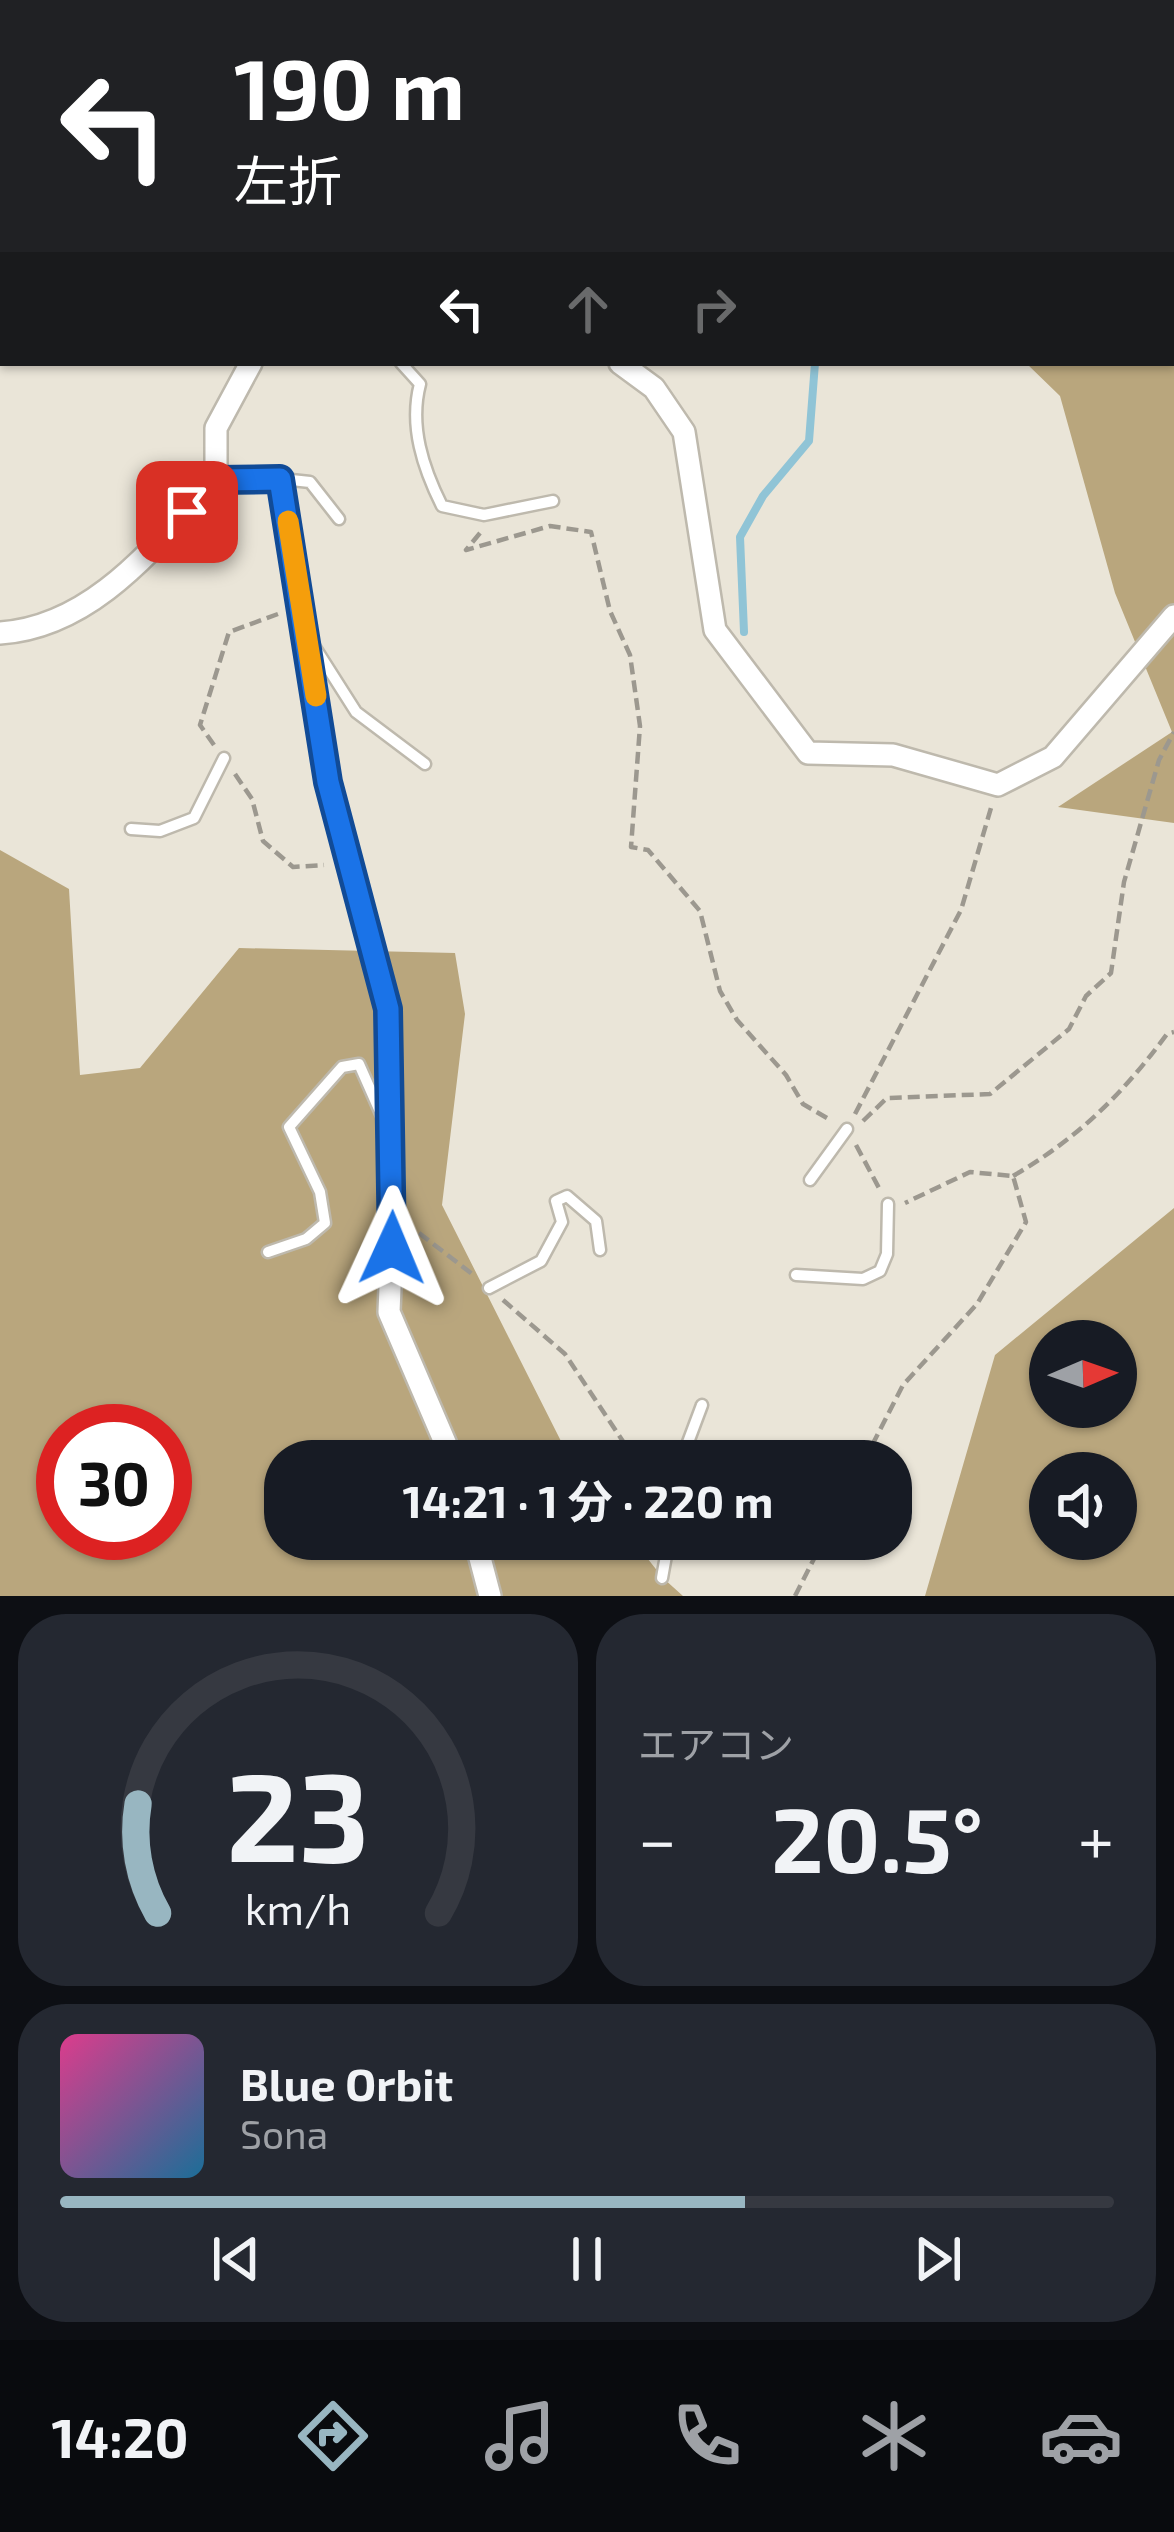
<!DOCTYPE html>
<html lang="ja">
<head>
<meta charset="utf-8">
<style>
	:root { --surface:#171b24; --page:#242831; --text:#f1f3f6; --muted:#9ea1a6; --line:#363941; --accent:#98b6c1 }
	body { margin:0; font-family:"Exo 2","Noto Sans JP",sans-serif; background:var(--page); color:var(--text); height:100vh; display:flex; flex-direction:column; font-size:45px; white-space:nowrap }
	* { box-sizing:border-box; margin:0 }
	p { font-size:39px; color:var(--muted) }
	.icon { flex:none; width:66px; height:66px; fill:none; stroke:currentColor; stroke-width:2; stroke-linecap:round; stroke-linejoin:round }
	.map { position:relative; height:1596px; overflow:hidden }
	.panel { display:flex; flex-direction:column; gap:18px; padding:18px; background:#0d0f14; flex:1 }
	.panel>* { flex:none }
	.guide { position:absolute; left:0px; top:0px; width:1176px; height:366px; box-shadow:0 3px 9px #0004; background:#202124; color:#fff; overflow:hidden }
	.needle { width:78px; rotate:88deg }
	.controls { position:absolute; left:1029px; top:1320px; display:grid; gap:24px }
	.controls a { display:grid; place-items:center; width:108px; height:108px; border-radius:50%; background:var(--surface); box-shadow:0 3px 9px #0004; font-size:60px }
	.speed { position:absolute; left:36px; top:1404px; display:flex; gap:24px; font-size:60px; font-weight:700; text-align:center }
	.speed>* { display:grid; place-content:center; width:156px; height:156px; border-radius:50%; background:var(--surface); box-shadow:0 3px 9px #0004; line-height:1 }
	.speed .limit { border:18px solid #d22; background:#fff; color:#111 }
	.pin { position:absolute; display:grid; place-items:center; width:102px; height:102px; color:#fff; margin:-51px; border-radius:24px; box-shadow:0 6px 18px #0006 }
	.me { position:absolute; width:132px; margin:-66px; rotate:1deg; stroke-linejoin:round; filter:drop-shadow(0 0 9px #0008) }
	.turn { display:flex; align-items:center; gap:42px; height:252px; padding:0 36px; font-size:54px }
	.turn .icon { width:156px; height:156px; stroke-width:2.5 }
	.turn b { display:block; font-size:84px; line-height:102px }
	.lanes { display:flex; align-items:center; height:114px; padding:0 36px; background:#0003; justify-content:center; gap:60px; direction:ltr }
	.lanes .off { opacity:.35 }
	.big { font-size:90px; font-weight:700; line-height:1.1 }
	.panel .widget { flex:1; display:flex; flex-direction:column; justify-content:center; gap:18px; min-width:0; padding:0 42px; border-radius:48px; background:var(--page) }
	.panel .dial { align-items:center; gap:0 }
	.dial svg { height:312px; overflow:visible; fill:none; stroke:var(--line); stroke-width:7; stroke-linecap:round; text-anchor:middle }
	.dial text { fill:var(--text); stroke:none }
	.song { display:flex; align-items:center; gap:36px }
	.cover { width:144px; height:144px; border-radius:18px; background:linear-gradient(135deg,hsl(330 70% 55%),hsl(200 70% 35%)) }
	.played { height:12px; border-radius:6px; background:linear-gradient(90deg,var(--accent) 65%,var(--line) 65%) }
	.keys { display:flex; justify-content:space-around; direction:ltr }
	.heat { display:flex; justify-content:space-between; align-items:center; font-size:66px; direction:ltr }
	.panel .tiles { flex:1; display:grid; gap:18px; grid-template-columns:1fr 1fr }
	.widget:last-child { grid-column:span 2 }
	.trip { position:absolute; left:264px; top:1440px; width:648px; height:120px; border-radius:48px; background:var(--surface); box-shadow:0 3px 9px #0004; font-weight:700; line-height:120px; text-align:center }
	.menu { display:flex; height:192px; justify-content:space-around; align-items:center; background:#090b0e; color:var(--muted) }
	.menu .icon { width:84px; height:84px }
	.menu .current { color:var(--accent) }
	.menu b { font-size:54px; color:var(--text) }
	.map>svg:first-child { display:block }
</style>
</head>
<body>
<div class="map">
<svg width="1174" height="1596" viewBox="0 0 1174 1596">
	<rect width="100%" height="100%" fill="#eae5d8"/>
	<g fill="#b9a67d" fill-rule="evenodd">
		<path d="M0,0h1174v823l-116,-16 114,-75 -57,-139 -55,-197 -34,-33h147v-360h-1170l-3,211z"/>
		<path d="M0,850l69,39 11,186 60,-7 99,-120 216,5 10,61 -23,191 129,256h-286v78h347l31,39 20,18h-683zM63,1431h102v102h-102z"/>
		<path d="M1174,1208v388h-249l70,-241zM1050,1341h66v66h-66zM1050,1473h66v66h-66z"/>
	</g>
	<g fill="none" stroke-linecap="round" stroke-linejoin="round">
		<path stroke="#90c4d6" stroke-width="8" d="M744,632l-4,-95 23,-41 46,-55 6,-78"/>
		<g stroke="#90c4d6" stroke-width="48">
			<path d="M844,0l2,3"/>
			<path d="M1173,327l1,1"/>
		</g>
		<g stroke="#beb9ad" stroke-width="15">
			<g id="service">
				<path d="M401,363l19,21c-11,42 3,84 22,122l42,9 69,-14"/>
				<path d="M282,479l28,3 29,37"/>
				<path d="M314,646l42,66 69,52"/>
				<path d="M131,829l29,2 34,-13 30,-60"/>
				<path d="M810,1180l37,-51"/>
				<path d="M268,1252l38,-13 19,-16 -5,-31 -31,-65 53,-60 17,-3 27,61"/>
				<path d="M796,1275l67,4 17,-8 7,-17 1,-50"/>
				<path d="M489,1288l52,-27 21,-39 -6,-21 11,-5 29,25 4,29"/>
				<path d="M681,1461l21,-56"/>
				<path d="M662,1578l7,-39"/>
			</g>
		</g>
		<g stroke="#beb9ad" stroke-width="26">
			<g id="minor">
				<path d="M0,132l3,-2"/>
				<path d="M620,363l34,25 30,44 31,198 93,123 85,2 105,30 55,-28 121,-141"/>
				<path d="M216,480l65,-1 47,303 60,227 5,206 -4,97 64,149"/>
				<path d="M0,633c94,-6 156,-89 216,-153v-52l35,-65"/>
				<path d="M475,1539l15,57"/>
			</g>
		</g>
		<g stroke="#9c988f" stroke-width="4.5" stroke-dasharray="12 6" stroke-linecap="butt">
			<path d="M480,533l-14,17 84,-24 41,6 19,79 20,44 10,71 -9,121 17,3 52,61 20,80 17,29 49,55 17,29 29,17"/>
			<path d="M214,745l-14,-20 29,-93 49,-18"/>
			<path d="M235,774l17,25 11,42 30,26 31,-2"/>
			<path d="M855,1114l106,-204 30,-102"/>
			<path d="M863,1121l24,-23 103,-4 79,-65 17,-33 25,-23 13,-91 35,-122 15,-28"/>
			<path d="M856,1145l23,43"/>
			<path d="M1013,1176c65,-38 109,-81 154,-142l7,-2"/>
			<path d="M419,1233l57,44"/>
			<path d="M503,1300l62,54 71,107"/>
			<path d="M864,1461l39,-76 74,-81 49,-82 -13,-46 -43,-4 -65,31"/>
			<path d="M795,1596l29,-57"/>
		</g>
		<use href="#service" stroke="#fff" stroke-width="10"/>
		<use href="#minor" stroke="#fff" stroke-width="21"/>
	</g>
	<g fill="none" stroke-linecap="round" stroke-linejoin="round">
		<g stroke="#114b97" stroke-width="30">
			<path id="route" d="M187,512l30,-32 63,-1 48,303 60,227 4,239"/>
		</g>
		<use href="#route" stroke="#1a73e8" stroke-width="21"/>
		<path stroke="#f59e0b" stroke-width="21" d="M288,521l28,175"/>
	</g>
</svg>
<div class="controls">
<a><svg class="needle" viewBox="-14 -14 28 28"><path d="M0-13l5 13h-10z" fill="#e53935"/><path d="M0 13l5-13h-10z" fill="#9ea1a6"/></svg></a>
<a><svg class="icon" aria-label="sound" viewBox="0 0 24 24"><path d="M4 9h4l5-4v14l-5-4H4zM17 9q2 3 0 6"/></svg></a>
</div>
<div class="speed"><div class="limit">30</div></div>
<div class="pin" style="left:187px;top:512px;background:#d93025"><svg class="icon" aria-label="arrive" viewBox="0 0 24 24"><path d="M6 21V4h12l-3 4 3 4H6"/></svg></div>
<svg class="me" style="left:392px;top:1248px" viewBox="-20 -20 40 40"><path d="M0-17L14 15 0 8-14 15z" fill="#1a73e8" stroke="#fff" stroke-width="4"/></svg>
<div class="trip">14:21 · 1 分 · 220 m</div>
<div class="guide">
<div class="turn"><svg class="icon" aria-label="left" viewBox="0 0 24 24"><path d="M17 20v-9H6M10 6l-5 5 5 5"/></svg><div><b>190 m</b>左折</div></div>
<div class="lanes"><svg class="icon" aria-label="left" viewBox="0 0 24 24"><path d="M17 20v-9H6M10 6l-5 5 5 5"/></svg><svg class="icon off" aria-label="ahead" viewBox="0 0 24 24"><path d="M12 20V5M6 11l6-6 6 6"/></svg><svg class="icon off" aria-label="right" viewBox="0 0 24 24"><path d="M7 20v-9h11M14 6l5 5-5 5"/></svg></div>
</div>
</div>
<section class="panel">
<div class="tiles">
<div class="widget dial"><svg viewBox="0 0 100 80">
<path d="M14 69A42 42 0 1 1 86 69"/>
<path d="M14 69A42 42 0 0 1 9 41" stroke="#98b6c1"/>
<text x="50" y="56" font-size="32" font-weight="700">23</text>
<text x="50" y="72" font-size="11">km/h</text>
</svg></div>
<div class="widget"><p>エアコン</p>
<div class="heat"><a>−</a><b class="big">20.5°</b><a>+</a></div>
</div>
<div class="widget">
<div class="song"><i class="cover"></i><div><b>Blue Orbit</b><p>Sona</p></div></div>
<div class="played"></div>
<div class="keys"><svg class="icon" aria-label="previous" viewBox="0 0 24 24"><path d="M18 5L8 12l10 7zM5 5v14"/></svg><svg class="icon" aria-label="pause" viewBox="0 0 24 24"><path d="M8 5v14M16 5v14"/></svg><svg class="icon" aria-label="next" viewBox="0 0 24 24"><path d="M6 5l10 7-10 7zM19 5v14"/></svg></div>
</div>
</div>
</section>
<nav class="menu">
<b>14:20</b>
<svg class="icon current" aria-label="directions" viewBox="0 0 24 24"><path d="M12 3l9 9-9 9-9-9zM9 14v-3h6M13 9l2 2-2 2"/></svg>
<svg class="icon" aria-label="music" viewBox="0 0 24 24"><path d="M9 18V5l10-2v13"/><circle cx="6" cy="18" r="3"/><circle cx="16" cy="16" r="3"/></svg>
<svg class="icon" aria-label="phone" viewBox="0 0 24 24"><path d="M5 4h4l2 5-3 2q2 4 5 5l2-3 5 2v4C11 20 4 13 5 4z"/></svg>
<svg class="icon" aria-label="climate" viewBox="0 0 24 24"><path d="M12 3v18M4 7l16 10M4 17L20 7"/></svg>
<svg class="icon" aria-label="car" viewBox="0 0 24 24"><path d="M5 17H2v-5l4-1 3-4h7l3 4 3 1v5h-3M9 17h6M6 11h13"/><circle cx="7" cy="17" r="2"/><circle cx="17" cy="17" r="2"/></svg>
</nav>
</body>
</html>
